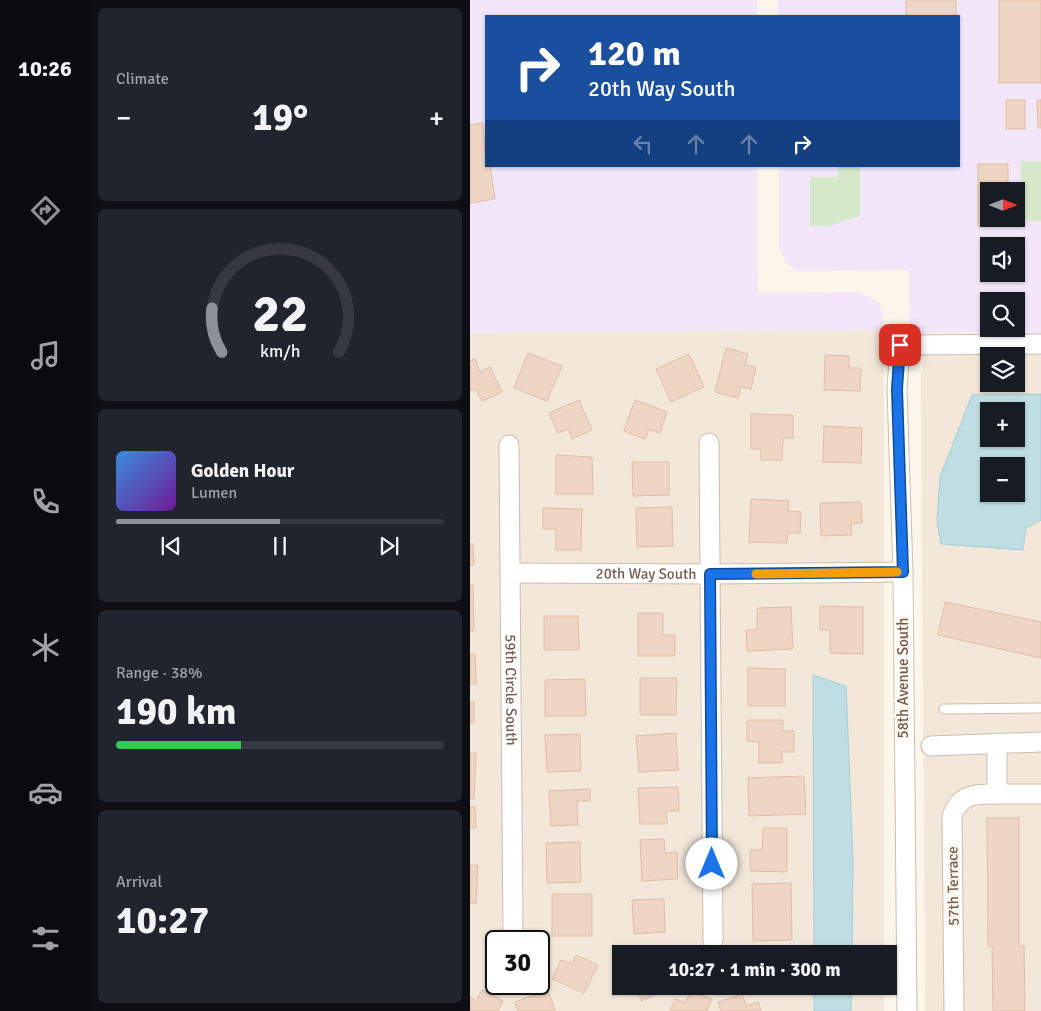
<!DOCTYPE html>
<html lang="en">
<head>
<meta charset="utf-8">
<style>
	:root { --surface:#171b24; --page:#20242c; --text:#f1f3f6; --muted:#9ea1a6; --line:#363941; --accent:#8c9099 }
	body { margin:0; font-family:Signika,sans-serif; background:var(--page); color:var(--text); height:100vh; display:flex; flex-direction:column; font-size:19px; white-space:nowrap }
	* { box-sizing:border-box; margin:0 }
	p { font-size:16px; color:var(--muted) }
	.icon { flex:none; width:28px; height:28px; fill:none; stroke:currentColor; stroke-width:2; stroke-linecap:round; stroke-linejoin:round }
	.map { position:relative; flex:1; overflow:hidden }
	.drawer { display:flex; flex-direction:column; gap:8px; padding:8px; background:#0d0f14; width:380px }
	.drawer>* { flex:none }
	.hud { position:absolute; left:15px; top:15px; width:475px; height:152px; border-radius:0px; box-shadow:0 1px 4px #0004; background:#1a4fa0; color:#fff; overflow:hidden }
	.needle { width:32px; rotate:90deg }
	.buttons { position:absolute; left:510px; top:182px; display:grid; gap:10px }
	.buttons a { display:grid; place-items:center; width:45px; height:45px; border-radius:0px; background:var(--surface); box-shadow:0 1px 4px #0004; font-size:25px }
	.speed { position:absolute; left:15px; top:930px; display:flex; gap:10px; font-size:25px; font-weight:700; text-align:center }
	.speed>* { display:grid; place-content:center; width:65px; height:65px; border-radius:50%; background:var(--surface); box-shadow:0 1px 4px #0004; line-height:1 }
	.speed .limit { border:2px solid #111; border-radius:8px; background:#fff; color:#111 }
	.pin { position:absolute; display:grid; place-items:center; width:42px; height:42px; color:#fff; margin:-21px; border-radius:10px; box-shadow:0 2px 8px #0006 }
	.me { position:absolute; width:55px; margin:-28px; rotate:0deg; stroke-linejoin:round; filter:drop-shadow(0 0 4px #0008) }
	.turn { display:flex; align-items:center; gap:18px; height:105px; padding:0 20px; font-size:22px }
	.turn .icon { width:65px; height:65px; stroke-width:2.5 }
	.turn b { display:block; font-size:35px; line-height:42px }
	.lanes { display:flex; align-items:center; height:48px; padding:0 20px; background:#0003; justify-content:center; gap:25px; direction:ltr }
	.lanes .off { opacity:.35 }
	.big { font-size:38px; font-weight:700; line-height:1.1 }
	.drawer .widget { flex:1; display:flex; flex-direction:column; justify-content:center; gap:8px; min-width:0; padding:0 18px; border-radius:8px; background:var(--page) }
	.drawer .dial { align-items:center; gap:0 }
	.dial svg { height:130px; overflow:visible; fill:none; stroke:var(--line); stroke-width:7; stroke-linecap:round; text-anchor:middle }
	.dial text { fill:var(--text); stroke:none }
	.song { display:flex; align-items:center; gap:15px }
	.cover { width:60px; height:60px; border-radius:8px; background:linear-gradient(135deg,hsl(210 70% 55%),hsl(280 70% 35%)) }
	.played { height:5px; border-radius:2px; background:linear-gradient(90deg,var(--accent) 50%,var(--line) 50%) }
	.keys { display:flex; justify-content:space-around; direction:ltr }
	.heat { display:flex; justify-content:space-between; align-items:center; font-size:28px; direction:ltr }
	.charge { height:8px; border-radius:4px; background:linear-gradient(90deg,#34c759 38%,var(--line) 0) }
	.trip { position:absolute; left:142px; top:945px; width:285px; height:50px; border-radius:0px; background:var(--surface); box-shadow:0 1px 4px #0004; font-weight:700; line-height:50px; text-align:center }
	main { display:flex; flex:1; min-height:0 }
	.dock { display:flex; flex-direction:column; width:90px; justify-content:space-around; align-items:center; background:#090b0e; color:var(--muted) }
	.dock .icon { width:35px; height:35px }
	.dock .current { color:var(--accent) }
	.dock b { font-size:22px; color:var(--text) }
	.map>svg:first-child { display:block }
</style>
</head>
<body>
<main>
<nav class="dock">
<b>10:26</b>
<svg class="icon current" aria-label="directions" viewBox="0 0 24 24"><path d="M12 3l9 9-9 9-9-9zM9 14v-3h6M13 9l2 2-2 2"/></svg>
<svg class="icon" aria-label="music" viewBox="0 0 24 24"><path d="M9 18V5l10-2v13"/><circle cx="6" cy="18" r="3"/><circle cx="16" cy="16" r="3"/></svg>
<svg class="icon" aria-label="phone" viewBox="0 0 24 24"><path d="M5 4h4l2 5-3 2q2 4 5 5l2-3 5 2v4C11 20 4 13 5 4z"/></svg>
<svg class="icon" aria-label="climate" viewBox="0 0 24 24"><path d="M12 3v18M4 7l16 10M4 17L20 7"/></svg>
<svg class="icon" aria-label="car" viewBox="0 0 24 24"><path d="M5 17H2v-5l4-1 3-4h7l3 4 3 1v5h-3M9 17h6M6 11h13"/><circle cx="7" cy="17" r="2"/><circle cx="17" cy="17" r="2"/></svg>
<svg class="icon" aria-label="filters" viewBox="0 0 24 24"><path d="M4 7h16M4 17h16"/><circle cx="9" cy="7" r="2"/><circle cx="15" cy="17" r="2"/></svg>
</nav>
<section class="drawer">
<div class="widget"><p>Climate</p>
<div class="heat"><a>−</a><b class="big">19°</b><a>+</a></div>
</div>
<div class="widget dial"><svg viewBox="0 0 100 80">
<path d="M14 69A42 42 0 1 1 86 69"/>
<path d="M14 69A42 42 0 0 1 8 42" stroke="#8c9099"/>
<text x="50" y="56" font-size="32" font-weight="700">22</text>
<text x="50" y="72" font-size="11">km/h</text>
</svg></div>
<div class="widget">
<div class="song"><i class="cover"></i><div><b>Golden Hour</b><p>Lumen</p></div></div>
<div class="played"></div>
<div class="keys"><svg class="icon" aria-label="previous" viewBox="0 0 24 24"><path d="M18 5L8 12l10 7zM5 5v14"/></svg><svg class="icon" aria-label="pause" viewBox="0 0 24 24"><path d="M8 5v14M16 5v14"/></svg><svg class="icon" aria-label="next" viewBox="0 0 24 24"><path d="M6 5l10 7-10 7zM19 5v14"/></svg></div>
</div>
<div class="widget"><p>Range · 38%</p><b class="big">190 km</b><div class="charge"></div></div>
<div class="widget"><p>Arrival</p><b class="big">10:27</b></div>
</section>
<div class="map">
<svg width="571" height="1011" viewBox="0 0 571 1011">
	<rect width="100%" height="100%" fill="#fbf5ea"/>
	<g fill="#f2e7d9" fill-rule="evenodd">
		<path d="M414,330v624h-263v32h263v25h-414v-678zM26,941h43v43h-43z"/>
		<path d="M571,333v678h-116l-4,-636 10,-41zM519,356h27v28h-27zM519,411h27v28h-27zM519,466h27v28h-27z"/>
	</g>
	<g fill="#f2e6f8" fill-rule="evenodd">
		<path d="M0,0h287v16h-271v150h271l1,127 97,-1 14,4 10,7 4,11 1,16 -414,3z"/>
		<path d="M308,0h263v333h-125l-6,-11 -1,-52 -114,1 -9,-9 -7,-16v-80h180v-150h-181zM519,191h27v28h-27zM519,246h27v28h-27zM519,301h27v28h-27z"/>
	</g>
	<g fill="#d5e8c9">
		<path d="M551,161h20v60h-19z"/>
		<path d="M368,166h22v50l-32,10h-18v-49h28z"/>
	</g>
	<g fill="#bfdee4" stroke="#a6cdd5" fill-rule="evenodd">
		<path d="M571,394v126l-15,8 -3,22 -82,-6 -4,-23 3,-44 32,-82zM519,411h27v28h-27zM519,466h27v28h-27z"/>
		<path d="M343,675l33,11 7,174 -1,94h-38z"/>
		<path d="M344,986h38l-1,25h-37z"/>
	</g>
	<g fill="#efd5c3" stroke="#e0bda5">
		<rect x="436" y="0" width="50" height="16"/>
		<rect x="529" y="0" width="42" height="83"/>
		<rect x="536" y="100" width="19" height="29"/>
		<path d="M567,100h4v28h-3z"/>
		<path d="M13,123l3,43h4l5,33 -25,4v-78z"/>
		<path d="M508,164h30v27h-19v28h19v7h-30z"/>
		<path d="M256,348l22,6 -3,11 11,2 -5,22 -11,-2 -2,11 -23,-6z"/>
		<path d="M58,353l34,13 -15,35 -33,-13z"/>
		<path d="M219,354l15,33 -33,15 -15,-33z"/>
		<path d="M355,355l24,1v12h12l-1,23 -36,-1z"/>
		<path d="M5,359l5,13 10,-5 12,25 -20,9 -6,-12 -6,2v-30z"/>
		<path d="M109,400l13,30 -20,9 -4,-10 -10,4 -9,-20z"/>
		<path d="M165,400l32,12 -7,21 -11,-4 -4,10 -21,-8z"/>
		<path d="M281,414l42,1v23h-10l-1,22h-21v-11h-10z"/>
		<path d="M354,426l38,2 -1,35 -38,-1z"/>
		<path d="M86,455l36,2 1,37h-37z"/>
		<path d="M162,462h37v33l-36,1z"/>
		<path d="M281,499l38,2 -1,10 13,1 -1,21h-12l-1,10 -38,-1z"/>
		<path d="M391,502l1,21 -11,1 1,11 -31,1 -1,-33z"/>
		<path d="M202,507l1,39 -36,1 -1,-39z"/>
		<path d="M73,508l39,1 -1,41h-25v-21h-13z"/>
		<path d="M0,544h3l1,21h-4z"/>
		<path d="M0,585h3l1,46h-4z"/>
		<path d="M475,602l96,20v36l-103,-23z"/>
		<path d="M350,606l43,1v47l-33,-1v-23h-10z"/>
		<path d="M321,607l2,42 -46,2 -1,-21h11v-22z"/>
		<path d="M168,613h25v22h12v21h-37z"/>
		<path d="M74,616h34l1,34h-35z"/>
		<path d="M0,654h5l1,30h-6z"/>
		<path d="M278,668l37,1v37h-37z"/>
		<path d="M170,678h37l-1,37h-36z"/>
		<path d="M115,679l1,37h-41v-36z"/>
		<rect x="0" y="702" width="4" height="21"/>
		<path d="M277,720h36v11h11v21h-12v11h-23v-21l-12,-1z"/>
		<path d="M206,733l2,37 -39,2 -3,-36z"/>
		<path d="M110,734l1,37 -34,1 -2,-37z"/>
		<path d="M0,753h6l-2,46h-4z"/>
		<path d="M334,776l2,38 -57,2 -1,-38z"/>
		<path d="M208,787l1,24h-13l1,13h-27l-2,-36z"/>
		<path d="M120,789v12h-13l1,24 -27,1 -2,-35z"/>
		<path d="M0,807h5l1,21h-6z"/>
		<path d="M517,818h32v128h5l1,65h-32l-1,-65h-4z"/>
		<path d="M293,828h24v44l-37,-1v-21h12z"/>
		<path d="M194,839l1,14 12,-1 1,27 -36,2 -2,-41z"/>
		<path d="M110,842l1,40 -34,1 -1,-40z"/>
		<path d="M0,865h8l-2,39 -6,-1z"/>
		<path d="M321,883l1,57 -39,1 -1,-57z"/>
		<rect x="82" y="894" width="40" height="42"/>
		<path d="M194,899l1,33 -31,2 -2,-34z"/>
		<path d="M106,955l22,10 -14,28 -32,-14 9,-19 11,4z"/>
		<path d="M151,983v3h52l-31,15 -6,-11 -11,5 -5,-11z"/>
		<path d="M289,986h23l-2,8z"/>
		<path d="M12,990l21,11 -5,10h-28v-14l6,4z"/>
		<path d="M78,990l7,21h-37l-3,-9z"/>
		<path d="M220,991l22,8 -5,12h-37l5,-12 11,4z"/>
		<path d="M272,994l4,12 12,-4 3,9h-40l-3,-9z"/>
	</g>
	<g fill="none" stroke-linecap="round" stroke-linejoin="round">
		<g stroke="#cdbdb0" stroke-width="11">
			<path id="lane" d="M474,709l97,-1"/>
		</g>
		<g stroke="#cdbdb0" stroke-width="21">
			<g id="street">
				<path d="M239,443l4,498"/>
				<path id="s1" d="M39,445l4,491"/>
				<path id="s2" d="M40,573l200,1 193,-2"/>
				<path d="M527,743v51h44"/>
				<path d="M461,746l110,-4"/>
				<path d="M437,1011l-4,-439 -6,-183 3,-44 141,-1"/>
				<path d="M484,1011l-2,-195c9,-23 23,-22 45,-22"/>
			</g>
		</g>
		<use href="#lane" stroke="#fff" stroke-width="9"/>
		<use href="#street" stroke="#fff" stroke-width="19"/>
	</g>
	<g fill="none" stroke-linecap="round" stroke-linejoin="round">
		<g stroke="#114b97" stroke-width="12">
			<path id="route" d="M242,864l-2,-290 193,-2 -6,-183 3,-44"/>
		</g>
		<use href="#route" stroke="#1a73e8" stroke-width="9"/>
		<path stroke="#f59e0b" stroke-width="9" d="M286,574l141,-2"/>
	</g>
	<g text-anchor="middle" dominant-baseline="central" stroke-width="5" stroke-linejoin="round" paint-order="stroke">
		<g font-size="15" fill="#745d4f" stroke="#fef9f0">
			<text stroke="none"><textPath href="#s2" startOffset="136">20th Way South</textPath></text>
			<text transform="translate(433 678) rotate(-90)">58th Avenue South</text>
			<text stroke="none"><textPath href="#s1" startOffset="245">59th Circle South</textPath></text>
			<text transform="translate(483 886) rotate(-91)">57th Terrace</text>
		</g>
	</g>
</svg>
<div class="buttons">
<a><svg class="needle" viewBox="-14 -14 28 28"><path d="M0-13l5 13h-10z" fill="#e53935"/><path d="M0 13l5-13h-10z" fill="#9ea1a6"/></svg></a>
<a><svg class="icon" aria-label="sound" viewBox="0 0 24 24"><path d="M4 9h4l5-4v14l-5-4H4zM17 9q2 3 0 6"/></svg></a>
<a><svg class="icon" aria-label="search" viewBox="0 0 24 24"><circle cx="10" cy="10" r="6"/><path d="M15 15l6 6"/></svg></a>
<a><svg class="icon" aria-label="layers" viewBox="0 0 24 24"><path d="M12 4l9 5-9 5-9-5zM3 14l9 5 9-5"/></svg></a>
<a>+</a>
<a>−</a>
</div>
<div class="speed"><div class="limit">30</div></div>
<div class="pin" style="left:430px;top:345px;background:#d93025"><svg class="icon" aria-label="arrive" viewBox="0 0 24 24"><path d="M6 21V4h12l-3 4 3 4H6"/></svg></div>
<svg class="me" style="left:242px;top:864px" viewBox="-20 -20 40 40"><circle r="19" fill="#fff"/><path d="M0-13L10 11 0 6-10 11z" fill="#1a73e8"/></svg>
<div class="trip">10:27 · 1 min · 300 m</div>
<div class="hud">
<div class="turn"><svg class="icon" aria-label="right" viewBox="0 0 24 24"><path d="M7 20v-9h11M14 6l5 5-5 5"/></svg><div><b>120 m</b>20th Way South</div></div>
<div class="lanes"><svg class="icon off" aria-label="left" viewBox="0 0 24 24"><path d="M17 20v-9H6M10 6l-5 5 5 5"/></svg><svg class="icon off" aria-label="ahead" viewBox="0 0 24 24"><path d="M12 20V5M6 11l6-6 6 6"/></svg><svg class="icon off" aria-label="ahead" viewBox="0 0 24 24"><path d="M12 20V5M6 11l6-6 6 6"/></svg><svg class="icon" aria-label="right" viewBox="0 0 24 24"><path d="M7 20v-9h11M14 6l5 5-5 5"/></svg></div>
</div>
</div>
</main>
</body>
</html>
